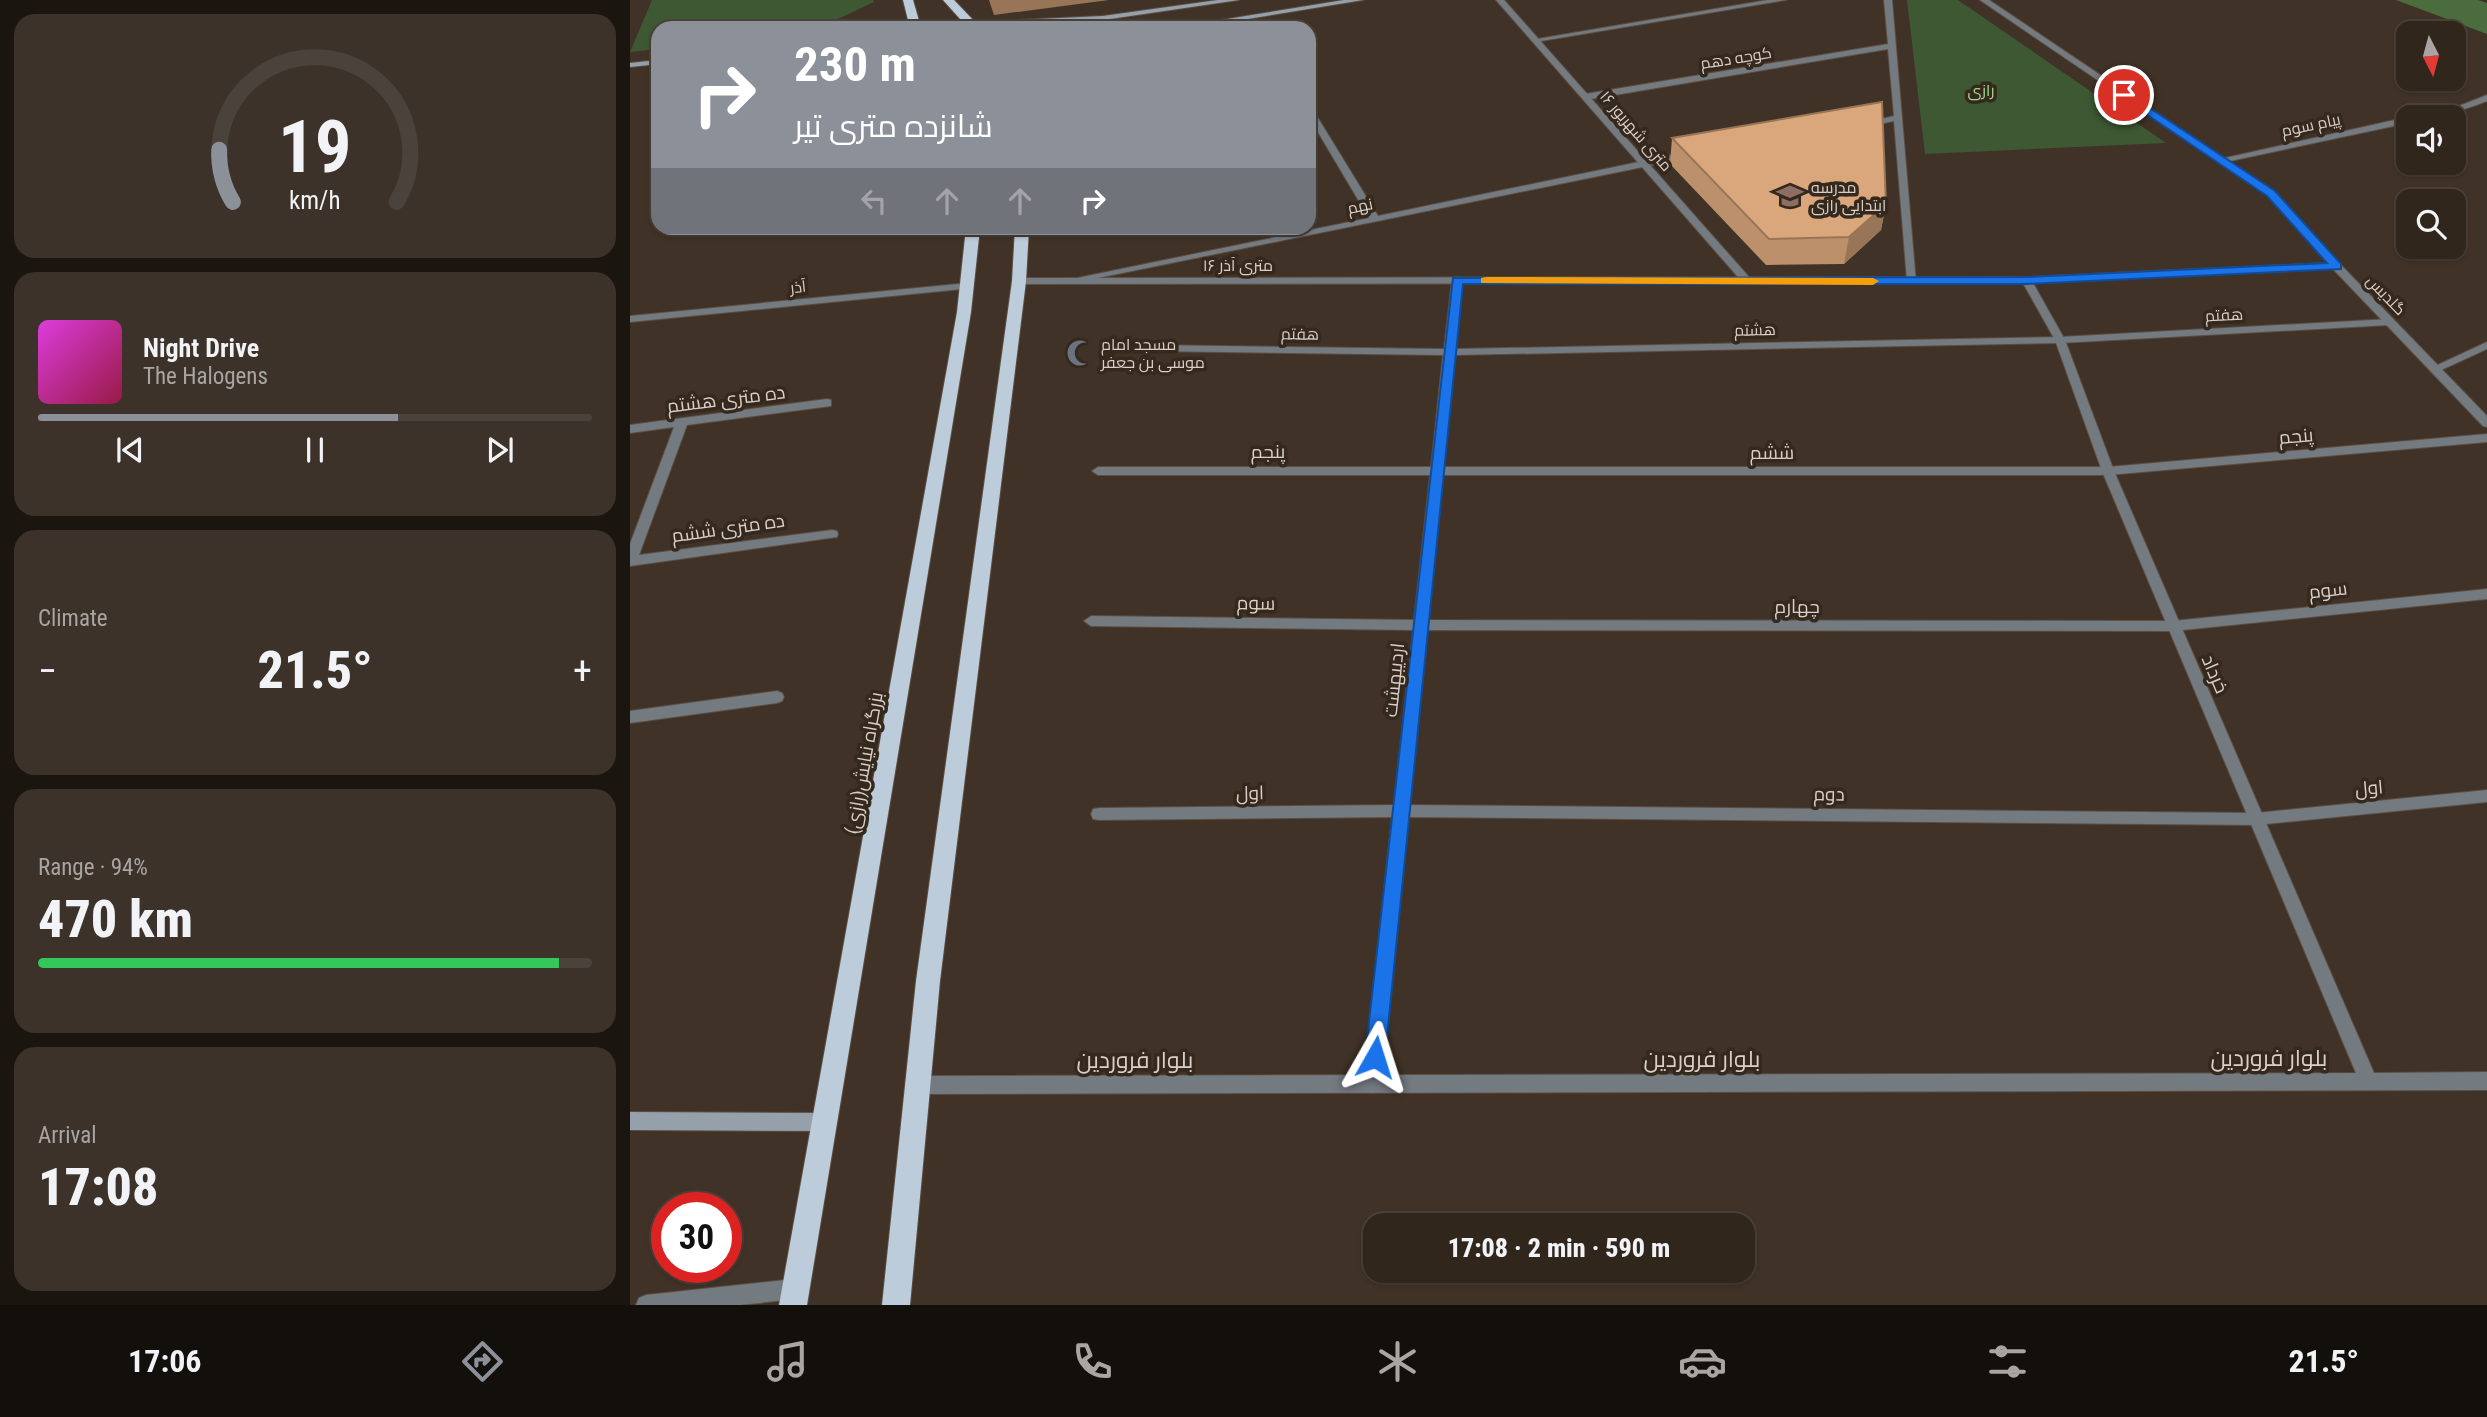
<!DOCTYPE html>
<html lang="en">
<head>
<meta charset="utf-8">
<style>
	:root { --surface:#30261c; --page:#3c3229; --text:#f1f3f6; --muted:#a8a5a3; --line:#4b433b; --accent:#8c9099 }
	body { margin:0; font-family:"Roboto Condensed",Cairo,sans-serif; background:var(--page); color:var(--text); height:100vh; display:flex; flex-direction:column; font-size:26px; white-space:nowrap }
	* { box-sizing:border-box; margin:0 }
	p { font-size:23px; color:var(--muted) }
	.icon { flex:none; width:38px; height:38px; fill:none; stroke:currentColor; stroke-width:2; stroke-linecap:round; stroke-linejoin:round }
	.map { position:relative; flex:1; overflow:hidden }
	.details { display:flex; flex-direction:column; gap:14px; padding:14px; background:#1a150f; width:630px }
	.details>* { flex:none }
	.guide { position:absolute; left:21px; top:21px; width:665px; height:214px; border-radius:21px; box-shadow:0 2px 5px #0004,0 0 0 2px var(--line); background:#8c9099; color:#fff; overflow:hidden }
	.needle { width:46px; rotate:174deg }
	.controls { position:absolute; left:1766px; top:21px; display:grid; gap:14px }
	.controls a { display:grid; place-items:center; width:70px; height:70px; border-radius:14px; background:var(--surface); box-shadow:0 2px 5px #0004,0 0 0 2px var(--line); font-size:35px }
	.speed { position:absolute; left:21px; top:1192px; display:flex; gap:14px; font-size:35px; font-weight:700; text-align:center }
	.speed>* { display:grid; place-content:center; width:91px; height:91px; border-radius:50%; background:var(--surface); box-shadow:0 2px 5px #0004,0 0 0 2px var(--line); line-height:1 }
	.speed .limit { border:10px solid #d22; background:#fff; color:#111 }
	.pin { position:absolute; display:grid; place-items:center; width:60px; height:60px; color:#fff; margin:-30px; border:4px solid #fff; border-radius:50%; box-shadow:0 2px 7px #0007 }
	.me { position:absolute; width:77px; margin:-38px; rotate:6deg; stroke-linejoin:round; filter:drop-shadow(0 0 5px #0008) }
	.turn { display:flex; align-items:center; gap:24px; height:147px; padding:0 28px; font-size:32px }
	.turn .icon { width:91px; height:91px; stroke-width:2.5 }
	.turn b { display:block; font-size:49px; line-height:60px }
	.lanes { display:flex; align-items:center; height:66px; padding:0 28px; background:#0003; justify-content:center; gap:35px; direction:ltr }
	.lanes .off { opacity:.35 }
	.big { font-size:52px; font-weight:800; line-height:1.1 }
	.details .tile { flex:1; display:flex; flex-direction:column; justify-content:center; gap:10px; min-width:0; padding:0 24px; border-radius:21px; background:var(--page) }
	.details .dial { align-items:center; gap:0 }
	.dial svg { height:182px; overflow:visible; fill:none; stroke:var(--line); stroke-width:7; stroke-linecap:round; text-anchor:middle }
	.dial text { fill:var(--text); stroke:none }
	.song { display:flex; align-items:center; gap:21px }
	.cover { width:84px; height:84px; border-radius:10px; background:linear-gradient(135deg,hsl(300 70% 55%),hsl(340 70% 35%)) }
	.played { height:7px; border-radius:4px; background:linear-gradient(90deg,var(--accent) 65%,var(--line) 65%) }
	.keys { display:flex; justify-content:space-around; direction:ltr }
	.heat { display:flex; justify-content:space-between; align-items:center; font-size:38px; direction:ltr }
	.charge { height:10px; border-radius:5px; background:linear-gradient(90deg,#34c759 94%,var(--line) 0) }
	.trip { position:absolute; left:733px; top:1213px; width:392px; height:70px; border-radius:21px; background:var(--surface); box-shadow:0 2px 5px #0004,0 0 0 2px var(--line); font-weight:800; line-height:70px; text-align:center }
	.menu { display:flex; height:112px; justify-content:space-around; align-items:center; background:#130f0b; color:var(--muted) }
	.menu .icon { width:49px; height:49px }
	.menu .active { color:var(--accent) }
	.menu b { font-size:32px; color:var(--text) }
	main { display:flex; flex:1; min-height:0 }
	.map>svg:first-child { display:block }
</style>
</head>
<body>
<main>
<section class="details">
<div class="tile dial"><svg viewBox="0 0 100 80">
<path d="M14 69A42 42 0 1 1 86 69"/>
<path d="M14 69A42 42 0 0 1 8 46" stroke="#8c9099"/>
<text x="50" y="56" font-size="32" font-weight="700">19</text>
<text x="50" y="72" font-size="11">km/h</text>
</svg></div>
<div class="tile">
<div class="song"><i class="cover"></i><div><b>Night Drive</b><p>The Halogens</p></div></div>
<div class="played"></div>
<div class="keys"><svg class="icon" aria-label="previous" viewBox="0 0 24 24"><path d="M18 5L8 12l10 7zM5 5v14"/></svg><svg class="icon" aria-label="pause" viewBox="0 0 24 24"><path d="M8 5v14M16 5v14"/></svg><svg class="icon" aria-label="next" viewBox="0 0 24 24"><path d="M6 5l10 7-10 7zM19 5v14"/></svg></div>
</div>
<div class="tile"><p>Climate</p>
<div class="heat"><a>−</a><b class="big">21.5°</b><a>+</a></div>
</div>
<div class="tile"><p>Range · 94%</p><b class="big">470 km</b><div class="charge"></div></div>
<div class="tile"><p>Arrival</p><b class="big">17:08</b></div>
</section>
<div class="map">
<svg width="1857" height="1305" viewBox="0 0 1857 1305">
	<rect width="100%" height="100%" fill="#403226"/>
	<g fill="#3d5833">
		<path d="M22,0h221l1,2 -55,26h-161v21l-28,3z"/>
		<path d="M1277,0h51l208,143 -241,11z"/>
	</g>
	<path fill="#4b6d3d" d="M1766,0h82l9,3v31z"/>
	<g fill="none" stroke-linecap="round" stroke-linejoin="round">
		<g stroke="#5c4e43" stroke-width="2">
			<g id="minor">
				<path d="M1138,0h18l-251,42 -4,-2z"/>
				<path d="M1254,0h8l24,283h-8l-1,-2 -13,-160 -29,6 -4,-3 33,-8 -6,-67 -303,51 -4,-3 4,-3 303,-50z"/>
				<path d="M1857,95v6c-23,9 -47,17 -71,16l43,-11z"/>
				<path d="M679,107l4,3 65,106 309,-64 5,3 -5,3 -609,124v-4l4,-1 287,-59 -60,-101z"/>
				<path d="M1778,117v6l-187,40 -5,-3z"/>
				<path d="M827,277l5,3 -7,69 605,-12 330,-18 5,3 -5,3 -330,18 -605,12 -12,112h665l379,-33v8l-379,33h-665l-15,145 745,1 314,-32v10l-314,32 -746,-1 -18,175 847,8 231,-23v12l-231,23 -848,-8 -27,267 -3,6 -6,3 -6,-3 -3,-6 29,-267 -293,3 -6,-1 -2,-5 2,-5 6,-1 295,-3 19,-175 -322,-4 -7,-5 7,-5 323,4 16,-145h-332l-6,-4 6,-4h333l12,-112 -294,-4 -6,-3 6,-3 295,4 8,-69z"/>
				<path d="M1857,342v7l-48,22 -4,1 -6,-3z"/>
				<path d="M197,399l4,1v6l-144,19 -48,130 193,-25 5,1 1,3 -1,3 -207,29v-22l44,-117 -44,6v-8z"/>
				<path d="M147,691l5,2 2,4 -2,4 -5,2 -147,20v-12z"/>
				<path d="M165,1279l7,3 3,7 -3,7 -7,3 -55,6h-104l3,-7 7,-3z"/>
			</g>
		</g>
		<g stroke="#5c4e43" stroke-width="2">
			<g id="tertiary">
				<path d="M866,0h8l245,277h277l302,-14 -60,-67 -288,-196h9l285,192 66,72 147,152v11l-4,-1 -150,-157 -300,14 32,57 49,131 260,602 113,-1v18l-1570,4 -6,-3 -3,-6 3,-6 6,-3 1439,-3 -254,-602 -47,-131 -32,-57 -1004,1 -5,-3 5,-3 719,-1z"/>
				<path d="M338,283l5,3 -1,2 -342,34v-6z"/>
			</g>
		</g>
		<g stroke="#5c4e43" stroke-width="2">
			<g id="secondary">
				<path d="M588,0h21l-136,20 -128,6 -4,-2 4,-2 128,-6z"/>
				<path d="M714,0h19l-171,28h-20z"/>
				<path d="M28,60v4l-28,3v-4z"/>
				<path d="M0,1112l196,1 7,3 2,6 -2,6 -7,3 -196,-1z"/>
			</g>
		</g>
		<g stroke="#5c4e43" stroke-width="2">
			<g id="trunk">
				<path d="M273,0h10l7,24 41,-4 -18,-20h11l20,21 23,7h-87z"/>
				<path d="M336,228h14l-9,84 -164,993h-28l178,-993z"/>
				<path d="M385,228h14l-3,53 -86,700 -30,324h-28l34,-324 96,-700z"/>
			</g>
		</g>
		<use href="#minor" fill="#737a80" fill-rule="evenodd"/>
		<use href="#tertiary" fill="#737a80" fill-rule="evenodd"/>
		<use href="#secondary" fill="#95a0ab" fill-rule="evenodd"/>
		<use href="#trunk" fill="#bcccda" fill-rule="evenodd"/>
	</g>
	<path fill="#bb906a" d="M1042,138l214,66 -5,26 -37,34 -78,1 -96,-101z"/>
	<g fill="#987556">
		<path d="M359,0h120l-115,15z"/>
		<path d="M1256,204l-5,26 -37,34 5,-27z"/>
	</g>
	<path fill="#d9a77b" stroke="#987556" stroke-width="2" d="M1252,102l4,102 -37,33 -80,2 -97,-101z"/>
	<path fill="#1a73e8" stroke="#114b97" stroke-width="2" d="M1491,93h6l148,98 66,73v5l-315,15h-563l-78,773 -3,7 -7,3 -7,-3 -3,-7 88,-779 573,-1 301,-14 -60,-67 -146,-99z"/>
	<path fill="#f59e0b" d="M856,277l387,1 6,3 -6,4 -392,-2v-5z"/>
	<defs>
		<g id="school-bare" transform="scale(2.1)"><path d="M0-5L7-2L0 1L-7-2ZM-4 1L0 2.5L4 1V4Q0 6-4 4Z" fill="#8d6e63" stroke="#35281c" stroke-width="2.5" paint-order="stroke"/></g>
		<g id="mosque-bare" transform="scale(2.1)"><path d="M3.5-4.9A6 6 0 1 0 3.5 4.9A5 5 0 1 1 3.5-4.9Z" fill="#6b7280" stroke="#35281c" stroke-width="2.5" paint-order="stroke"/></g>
	</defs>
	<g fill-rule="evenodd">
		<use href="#school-bare" x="1160" y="196"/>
		<use href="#mosque-bare" x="450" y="353"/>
	</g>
	<g text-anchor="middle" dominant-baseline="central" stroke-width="7" stroke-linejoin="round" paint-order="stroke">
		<g font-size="16" fill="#d9cfc8" stroke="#35281c">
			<text transform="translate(1106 58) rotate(-9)">کوچه دهم</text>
			<text transform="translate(1681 125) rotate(-12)">پیام سوم</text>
			<text transform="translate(1006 131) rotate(49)">۱۶ متری شهریور</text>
			<text transform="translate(730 206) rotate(-12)">نهم</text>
			<text x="608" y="265">۱۶ متری آذر</text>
			<text transform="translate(168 287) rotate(-6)">آذر</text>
			<text transform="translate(1756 295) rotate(46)">گلدیس</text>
			<text transform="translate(1594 315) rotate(-3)">هفتم</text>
			<text transform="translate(1125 330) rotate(-1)">هشتم</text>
			<text transform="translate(670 334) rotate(1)">هفتم</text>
		</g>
		<g font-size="16" fill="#a5da91" stroke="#35281c">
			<text x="1351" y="90">رازی</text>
		</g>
		<g font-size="16" fill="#d9cfc8" stroke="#35281c" text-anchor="start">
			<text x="1181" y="187">مدرسه<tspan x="1181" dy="18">ابتدایی رازی</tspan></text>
			<text x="471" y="344">مسجد امام<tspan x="471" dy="18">موسی بن جعفر</tspan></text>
		</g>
		<g font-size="19" fill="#d9cfc8" stroke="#35281c">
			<text transform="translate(96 399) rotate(-7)">ده متری هشتم</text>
			<text transform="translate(1666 436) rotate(-5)">پنجم</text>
			<text x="638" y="451">پنجم</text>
			<text x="1142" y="452">ششم</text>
			<text transform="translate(98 528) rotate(-8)">ده متری ششم</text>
			<text transform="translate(1698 590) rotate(-6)">سوم</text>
			<text transform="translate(626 603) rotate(1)">سوم</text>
			<text x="1167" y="606">چهارم</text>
			<text transform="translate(1585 674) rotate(67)">خرداد</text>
			<text transform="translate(764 680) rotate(-84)">اردیبهشت</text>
			<text transform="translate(234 763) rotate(-80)">بزرگراه نیایش(رازی)</text>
			<text transform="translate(1739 788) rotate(-5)">اول</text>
			<text transform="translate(620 793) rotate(-1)">اول</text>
			<text transform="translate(1199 794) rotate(1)">دوم</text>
		</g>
		<g font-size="23" fill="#d9cfc8" stroke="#35281c">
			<text x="1639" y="1058">بلوار فروردین</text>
			<text x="1072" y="1059">بلوار فروردین</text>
			<text x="505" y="1060">بلوار فروردین</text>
		</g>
	</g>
</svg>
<div class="controls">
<a><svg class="needle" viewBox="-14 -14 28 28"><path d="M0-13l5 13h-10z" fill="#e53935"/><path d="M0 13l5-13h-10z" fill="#a8a5a3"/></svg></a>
<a><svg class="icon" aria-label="sound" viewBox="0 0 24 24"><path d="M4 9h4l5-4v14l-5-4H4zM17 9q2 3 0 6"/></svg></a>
<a><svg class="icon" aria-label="search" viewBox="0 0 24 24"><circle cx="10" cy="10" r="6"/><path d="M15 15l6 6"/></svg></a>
</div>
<div class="speed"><div class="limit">30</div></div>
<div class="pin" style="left:1494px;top:95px;background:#d93025"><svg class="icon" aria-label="arrive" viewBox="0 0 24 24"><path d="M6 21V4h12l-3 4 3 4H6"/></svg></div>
<svg class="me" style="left:745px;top:1057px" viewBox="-20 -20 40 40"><path d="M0-17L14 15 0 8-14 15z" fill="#1a73e8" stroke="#fff" stroke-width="4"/></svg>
<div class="trip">17:08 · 2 min · 590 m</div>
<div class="guide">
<div class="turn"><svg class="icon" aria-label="right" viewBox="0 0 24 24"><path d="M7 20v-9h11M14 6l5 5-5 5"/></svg><div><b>230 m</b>شانزده متری تیر</div></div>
<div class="lanes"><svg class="icon off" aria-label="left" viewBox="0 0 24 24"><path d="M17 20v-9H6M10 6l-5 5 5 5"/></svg><svg class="icon off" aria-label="ahead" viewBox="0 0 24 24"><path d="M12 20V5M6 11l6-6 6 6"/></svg><svg class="icon off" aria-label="ahead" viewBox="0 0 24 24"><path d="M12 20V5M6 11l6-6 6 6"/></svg><svg class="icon" aria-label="right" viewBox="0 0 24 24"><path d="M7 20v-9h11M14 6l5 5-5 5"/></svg></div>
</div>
</div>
</main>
<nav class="menu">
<b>17:06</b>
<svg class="icon active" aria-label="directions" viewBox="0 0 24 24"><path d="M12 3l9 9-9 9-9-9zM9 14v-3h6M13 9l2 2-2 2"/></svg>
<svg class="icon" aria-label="music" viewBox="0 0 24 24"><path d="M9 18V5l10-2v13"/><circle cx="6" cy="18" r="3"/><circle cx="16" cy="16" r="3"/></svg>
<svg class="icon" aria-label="phone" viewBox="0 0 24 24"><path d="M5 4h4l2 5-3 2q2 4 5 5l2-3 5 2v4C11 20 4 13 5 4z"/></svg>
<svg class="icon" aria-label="climate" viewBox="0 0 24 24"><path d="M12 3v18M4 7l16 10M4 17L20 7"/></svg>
<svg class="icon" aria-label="car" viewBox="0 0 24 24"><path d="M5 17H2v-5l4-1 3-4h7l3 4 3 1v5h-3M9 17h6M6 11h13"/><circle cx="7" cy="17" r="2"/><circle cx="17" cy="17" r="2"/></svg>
<svg class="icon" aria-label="filters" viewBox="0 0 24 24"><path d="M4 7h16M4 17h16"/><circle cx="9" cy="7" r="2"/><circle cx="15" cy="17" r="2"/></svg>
<b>21.5°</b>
</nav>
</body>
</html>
